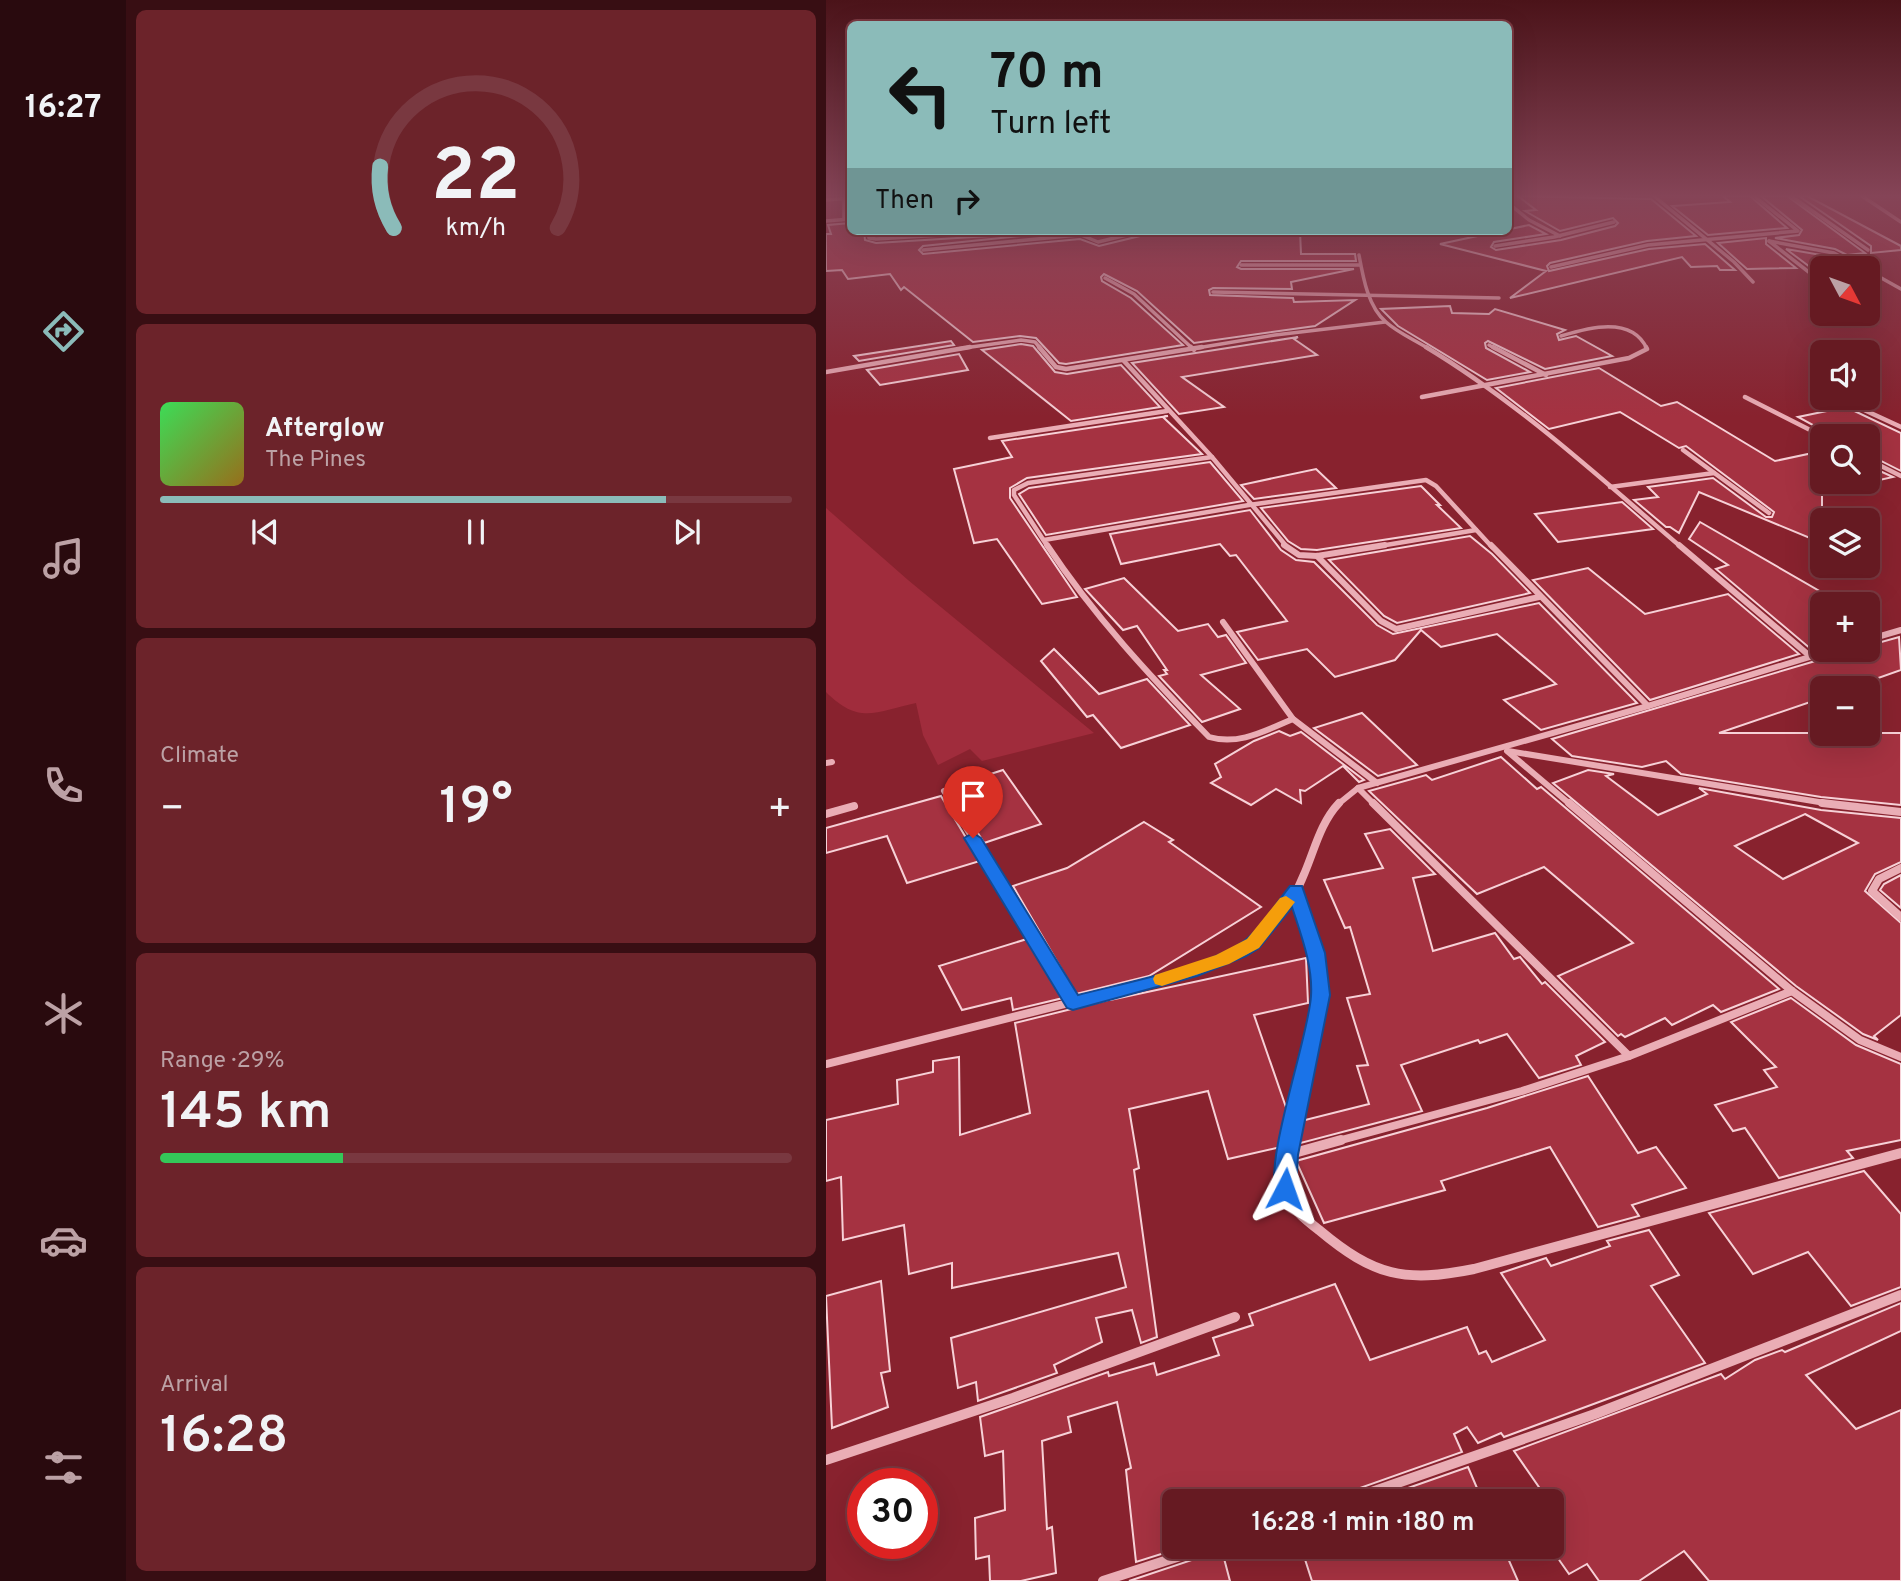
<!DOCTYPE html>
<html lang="en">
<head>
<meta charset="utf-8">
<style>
	:root { --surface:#661a22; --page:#6c232a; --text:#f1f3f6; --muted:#bca1a5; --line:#793840; --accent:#8bbbb9 }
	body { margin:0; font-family:Overpass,sans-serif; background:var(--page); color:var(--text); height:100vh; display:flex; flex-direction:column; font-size:26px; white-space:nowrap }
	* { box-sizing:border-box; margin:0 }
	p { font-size:23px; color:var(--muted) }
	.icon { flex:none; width:38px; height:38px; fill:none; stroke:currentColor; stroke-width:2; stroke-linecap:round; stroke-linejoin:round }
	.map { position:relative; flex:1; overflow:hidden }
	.details { display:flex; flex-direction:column; gap:10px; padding:10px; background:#380e13; width:700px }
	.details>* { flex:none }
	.top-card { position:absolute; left:21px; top:21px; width:665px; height:214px; border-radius:10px; box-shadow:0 7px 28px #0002,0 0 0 2px var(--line); background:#8bbbb9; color:#111; overflow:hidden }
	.needle { width:46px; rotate:131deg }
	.tools { position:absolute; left:984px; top:256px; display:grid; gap:14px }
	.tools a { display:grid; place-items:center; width:70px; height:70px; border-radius:10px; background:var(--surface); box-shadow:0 7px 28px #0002,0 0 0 2px var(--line); font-size:35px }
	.speed { position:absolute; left:21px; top:1468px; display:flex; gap:14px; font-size:35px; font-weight:700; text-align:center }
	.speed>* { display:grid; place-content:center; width:91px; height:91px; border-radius:50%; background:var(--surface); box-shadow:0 7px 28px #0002,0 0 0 2px var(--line); line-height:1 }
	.speed .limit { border:10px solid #d22; background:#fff; color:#111 }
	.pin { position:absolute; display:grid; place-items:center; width:60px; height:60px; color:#fff; margin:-72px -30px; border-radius:50% 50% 50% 0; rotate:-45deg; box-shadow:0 0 7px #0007 }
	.pin .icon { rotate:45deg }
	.me { position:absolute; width:77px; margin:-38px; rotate:4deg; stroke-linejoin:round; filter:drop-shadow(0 0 5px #0008) }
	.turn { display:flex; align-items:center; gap:24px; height:147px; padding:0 28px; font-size:32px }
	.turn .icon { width:91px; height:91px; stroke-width:2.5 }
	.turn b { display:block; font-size:49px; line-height:60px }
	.then { display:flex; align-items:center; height:66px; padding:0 28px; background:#0003; gap:14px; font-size:26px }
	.big { font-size:52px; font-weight:600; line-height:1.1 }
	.details .widget { flex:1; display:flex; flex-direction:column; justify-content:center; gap:10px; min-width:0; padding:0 24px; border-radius:10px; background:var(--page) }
	.details .dial { align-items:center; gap:0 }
	.dial svg { height:182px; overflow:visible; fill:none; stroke:var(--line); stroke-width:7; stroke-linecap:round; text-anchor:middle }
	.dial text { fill:var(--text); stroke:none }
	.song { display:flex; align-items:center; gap:21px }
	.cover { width:84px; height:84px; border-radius:10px; background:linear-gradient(135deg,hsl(130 70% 55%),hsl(40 70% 35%)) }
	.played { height:7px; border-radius:4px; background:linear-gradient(90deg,var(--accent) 80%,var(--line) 80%) }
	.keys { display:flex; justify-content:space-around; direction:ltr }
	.heat { display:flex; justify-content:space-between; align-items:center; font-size:38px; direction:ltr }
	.charge { height:10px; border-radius:5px; background:linear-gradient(90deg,#34c759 29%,var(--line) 0) }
	.trip { position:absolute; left:336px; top:1489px; width:402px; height:70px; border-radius:10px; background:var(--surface); box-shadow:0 7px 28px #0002,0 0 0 2px var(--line); font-weight:600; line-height:70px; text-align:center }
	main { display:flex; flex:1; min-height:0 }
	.menu { display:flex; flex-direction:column; width:126px; justify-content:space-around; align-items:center; background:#290a0e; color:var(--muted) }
	.menu .icon { width:49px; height:49px }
	.menu .active { color:var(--accent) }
	.menu b { font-size:32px; color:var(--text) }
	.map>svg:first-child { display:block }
</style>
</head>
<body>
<main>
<nav class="menu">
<b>16:27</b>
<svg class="icon active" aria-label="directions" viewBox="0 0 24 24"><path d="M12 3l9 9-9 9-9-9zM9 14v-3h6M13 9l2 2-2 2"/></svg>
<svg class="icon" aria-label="music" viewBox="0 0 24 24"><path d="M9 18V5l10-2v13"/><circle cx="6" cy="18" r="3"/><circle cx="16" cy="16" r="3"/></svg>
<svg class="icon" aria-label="phone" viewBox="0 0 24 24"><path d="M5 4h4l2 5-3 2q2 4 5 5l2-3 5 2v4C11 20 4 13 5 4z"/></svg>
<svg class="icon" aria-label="climate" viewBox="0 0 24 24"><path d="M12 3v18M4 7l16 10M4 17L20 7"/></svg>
<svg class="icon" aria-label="car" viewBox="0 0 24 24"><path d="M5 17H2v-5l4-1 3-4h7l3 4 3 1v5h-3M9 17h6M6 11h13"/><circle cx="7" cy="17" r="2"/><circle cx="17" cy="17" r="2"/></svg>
<svg class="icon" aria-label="filters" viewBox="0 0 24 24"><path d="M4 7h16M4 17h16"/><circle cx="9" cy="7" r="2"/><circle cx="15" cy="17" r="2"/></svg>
</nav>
<section class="details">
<div class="widget dial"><svg viewBox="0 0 100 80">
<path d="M14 69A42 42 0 1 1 86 69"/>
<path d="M14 69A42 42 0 0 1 8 42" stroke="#8bbbb9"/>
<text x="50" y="56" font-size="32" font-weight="700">22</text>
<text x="50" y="72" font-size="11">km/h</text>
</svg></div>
<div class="widget">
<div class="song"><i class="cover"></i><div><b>Afterglow</b><p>The Pines</p></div></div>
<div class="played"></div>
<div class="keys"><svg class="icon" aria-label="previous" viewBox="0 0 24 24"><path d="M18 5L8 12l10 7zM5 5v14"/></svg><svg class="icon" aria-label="pause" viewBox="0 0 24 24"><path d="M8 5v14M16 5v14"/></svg><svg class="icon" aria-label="next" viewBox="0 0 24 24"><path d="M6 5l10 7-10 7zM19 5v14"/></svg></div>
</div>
<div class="widget"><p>Climate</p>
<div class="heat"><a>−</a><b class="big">19°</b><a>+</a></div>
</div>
<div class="widget"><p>Range · 29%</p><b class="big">145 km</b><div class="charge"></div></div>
<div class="widget"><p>Arrival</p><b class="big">16:28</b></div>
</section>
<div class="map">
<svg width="1075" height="1581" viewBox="0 0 1075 1581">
	<rect width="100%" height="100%" fill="#88222e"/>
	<path fill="#a02c3c" d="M0,508l82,72 186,153 -112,28 -12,-12 -32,16 -15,-30 -7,-32c-41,9 -57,22 -90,-11z"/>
	<g fill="#a53241" stroke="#f7d1d7" stroke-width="2" fill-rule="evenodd">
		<path d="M692,196l133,3 45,37 -49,5 -97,22 -3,3 2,5 100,-22 56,-5 30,26h-15l-3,-4 -26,1 -9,-10 -172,41 36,-27 -106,-27 89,-19 17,9 -52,8 -3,5 5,3 65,-10 54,-14 3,-3 -5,-5 -53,13 -35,-20 11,-1z"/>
		<path d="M897,196h27l37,32 -79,7 -36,-29 58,-4z"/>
		<path d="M935,196h26l78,57 -18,2 -12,-6 -60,-11 24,-3 3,-5z"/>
		<path d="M973,196h8l94,50v4l-30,3v-7z"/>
		<path d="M24,223v8h14l1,9 11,3 130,-8 4,-4h60l-147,15 -4,4 4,4 157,-15 19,7 45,-11 3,-4h153l1,23h54l1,7h-115l-4,6 4,2h113l-63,13 1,7 -79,-1 -4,2 1,5 83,3 1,4 61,-2 -40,26 -121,17 -57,-52 -33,-17 -3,3 1,4 29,17 52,47 -117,19 -7,-1 -23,-25 -16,-2 -47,6 -69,-55 -3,3 -11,-16 -42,5 -6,-9 -16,1v-37h5l-3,-9z"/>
		<path d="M940,238v6l30,24 -49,1 -29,-26z"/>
		<path d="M960,249l47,8 14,8 -37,2z"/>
		<path d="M624,306l2,7 37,1 6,-5 70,21 -8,4 2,6 17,-4 36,20 -67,13 -57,-28 -3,2 1,5 44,24 -43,8 -89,-54 -17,-17z"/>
		<path d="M472,337l-4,2 23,16 -135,22 42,30 -45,7 -47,-51z"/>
		<path d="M125,341l3,4 -95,16 -5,-5z"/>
		<path d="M195,344l12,2 22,26 12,2 54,-9 39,42 -89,14 -89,-71z"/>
		<path d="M133,354l9,16 -88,15 -13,-15z"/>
		<path d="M773,368l62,38 16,-4 98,59 47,-10v30h45v-16l26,12 -71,16v50l-123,-51 -20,41 -9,-6h-4l-32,-27 24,-3 -10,-10 65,-9 53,39h6l2,-5 -88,-66 -7,2 -59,-36 -71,17 -53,-41z"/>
		<path d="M1020,407l55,26v38l-34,-17v-18h-34l-35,-19z"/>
		<path d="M342,416l-5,1 39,37 -175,24 -17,10v10l67,99 -35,7 -45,-65 -23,4 -20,-74 58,-12 -10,-16z"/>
		<path d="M384,462l33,39 -197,34 -27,-41 10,-6z"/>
		<path d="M490,469l20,19 -82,11 -13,-14z"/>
		<path d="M595,486l19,19h-3l24,23 -144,22 -16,-1 -13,-8 -27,-33z"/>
		<path d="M796,502l31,27 -95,13 -23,-28z"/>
		<path d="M424,510l31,40 15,10 18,2 63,63 16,9 146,-31 98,100 -96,27 -37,-30 52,-16 -59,-50 -56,13 -20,-17 -26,30 -60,17 -28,-28 -49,11 -21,-28 50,-11 -51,-66 -6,1 -10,-12 -99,20 -11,-30z"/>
		<path d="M874,522l142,82h-20v43l-10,3 -96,-81 12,-4 -39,-26z"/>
		<path d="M644,536l22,18 38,39 -133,30 -13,-7 -55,-56z"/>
		<path d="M762,568l57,46 83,-20 71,60 -149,46 -117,-120z"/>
		<path d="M298,578l54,53 30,-7 10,13 8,-2 20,28 -45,12 39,34 -38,13 -43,-46 8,-2 -3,-4h3l-30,-44 -14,4 -38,-41z"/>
		<path d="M1073,637l2,33 -51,18h-28v10l-103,35h182v72l-80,-8 -140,-23 -15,-13 -24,6 -70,-11 -20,-17 260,-77 26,-8 4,-5h25v-3z"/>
		<path d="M228,649l45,45 48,-15 43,46 -69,23 -28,-33 -6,2 -46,-56z"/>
		<path d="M536,713l55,52 -39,11 -64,-48z"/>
		<path d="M453,731l11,5 11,-4 63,48 -5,2 -16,-16 -38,25 -5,-1 1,13 -25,-14 -25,16 -40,-22 10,-6 -6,-13 39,-23z"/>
		<path d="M675,757l36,32 4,-2 238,202 -58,23 -8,-7 -41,20 -7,-7 -40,19 -4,-3 -3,2 -60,-60 75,-33 -89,-76 -67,27 -108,-103 57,-16 6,5z"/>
		<path d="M177,770l38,54 -57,19 -34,-56z"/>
		<path d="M762,770l26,4 -8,2 52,39 49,-21 -8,-6 122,22 80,8v44l-26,12 -10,17 36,32v92l-27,21 4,4 -15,-6 -67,-48 -243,-203zM979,814l53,29 -75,36 -48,-33z"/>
		<path d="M115,796l39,65 -73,22 -20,-47 -61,17v-25z"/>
		<path d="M318,822l29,18 -4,2 92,65 -112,69 -73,18 -63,-108 54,-18z"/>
		<path d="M564,829l45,45 -22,4 20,73 62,-18 19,26 6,-2 22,27 3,-2 60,60 -29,14 5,9 -42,13 -32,-44 -27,9 -2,-3 -77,25 21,46 -125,33 4,-23 68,-17 -12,-38 11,-1 -21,-67 23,-4 -20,-67 -5,1 -21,-48 59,-12 -18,-34z"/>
		<path d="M1075,875v33l-21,-18 4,-6z"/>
		<path d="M201,939l36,59 -50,12 -2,-12 -49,12 -23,-44z"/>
		<path d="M480,958l2,45 -54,12 35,101 -8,31 -53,12 -20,-68 -79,18 10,59 -5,2 23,167 -16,6 -9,-33 -36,8 6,24 -48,23 3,8 -79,28 -2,-19 -18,6 -7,-50 175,-51 -8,-34 -166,35v-25l-43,11 -5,-49 -61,15 -2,-63 -15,4v-61l72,-16 -1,-24 36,-8v-11l26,-4 1,78 70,-22 -15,-90 97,-24 -2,1z"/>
		<path d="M965,998l65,47 45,19v76l-54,11 6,7 -74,20 -34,-50 -12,3 -18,-26 62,-18 -13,-17 12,-3 -45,-45z"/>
		<path d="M762,1076l50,77 18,-6 30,41 -54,17 7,11 -41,11 -48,-80 -109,34 4,9 -121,33 -28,-62 191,-53z"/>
		<path d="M1038,1171l37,43v73l-50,19 -43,-54 -55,22 -44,-61z"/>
		<path d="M823,1230l30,45 -28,11 54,77 -201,74 -3,-4 -23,10 -11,-16 -13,7 8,18 -122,43 -5,7h-161v48l-38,12 -10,-92 5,-2 -14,-66 -49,15 3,15 -29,9 5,88 5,-2 4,46 -35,8h-31l-1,-25 -13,3 -1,-41 30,-8 -2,-59 -18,5 -5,-39 128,-45 1,4 45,-13 3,12 62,-20 -6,-17 40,-13 -4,-11 86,-30 35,76 97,-33 12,27 7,-3 6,11 53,-22 -44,-67 45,-15 5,8 59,-20 -3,-5z"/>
		<path d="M55,1281l9,90 -9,2 7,34 -56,21 -6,-132z"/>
		<path d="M1075,1303v28l-95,44 50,54 45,-19v171h-192l-25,-30 -45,30h-40l-12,-17 -18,10 -19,-27 2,-45h-23l14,-9 -29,-42 207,-77 4,5 30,-19 27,-10 3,2z"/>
		<path d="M642,1467l15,35h-115z"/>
		<path d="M390,1547h5l9,34h-101l81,-27z"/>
		<path d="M475,1547h202l15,34h-206z"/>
	</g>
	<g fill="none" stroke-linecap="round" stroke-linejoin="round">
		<g stroke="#eaadb5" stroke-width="3.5">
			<path d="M828,196l80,66 19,20"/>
			<path d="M965,196l77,54"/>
			<path d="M1036,196l39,26"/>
			<path d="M18,199v20"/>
			<path d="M0,200l24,-2"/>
			<path d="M682,203l21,17 31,16"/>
			<path d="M0,221l24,-2"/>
			<path d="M42,231l1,7 7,1 130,-8"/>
			<path d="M248,232l24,10 45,-11"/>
			<path d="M943,241l65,12 28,15"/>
			<path d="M943,241l41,32"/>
			<path d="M669,246l59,-9 60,-15"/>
			<path d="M97,250l155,-15"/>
			<path d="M533,255c4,22 9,52 27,67 12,11 29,18 43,27"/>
			<path d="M415,265h119"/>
			<path d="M725,267l97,-22 150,-14 -44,-35"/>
			<path d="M1041,270l34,19"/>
			<path d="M279,278l29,16 59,55"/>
			<path d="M387,292l286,6"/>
			<path d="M735,336c26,-8 71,-21 86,13"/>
			<path d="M663,345l7,4"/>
			<path d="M131,349l64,-9 14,2 6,7"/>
			<path d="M365,349l84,-14 110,-13"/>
		</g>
		<g stroke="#eaadb5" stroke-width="4.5">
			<path d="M213,347l17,20 10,2 136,-22"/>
			<path d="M365,347l3,3"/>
			<path d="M600,347c93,56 173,130 255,200"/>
			<path d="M667,347l53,28"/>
			<path d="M298,361l88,96 75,90"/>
			<path d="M0,372l144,-25"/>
			<path d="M596,397l207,-39 18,-9 -1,-2"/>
			<path d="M919,397l77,39"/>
			<path d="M1010,397l65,30"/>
			<path d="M164,438l177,-27"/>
			<path d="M857,450l86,63"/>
			<path d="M1041,459l34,17"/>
			<path d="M784,487l104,-14"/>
			<path d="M218,540l205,-35 177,-25 10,6 56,61"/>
			<path d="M222,547l-34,-52v-5l14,-7 184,-26"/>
			<path d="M548,547l102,-17"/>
		</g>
		<g stroke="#eaadb5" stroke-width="6">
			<path d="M221,545c47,71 103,131 162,192 30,9 57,-7 84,-18"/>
			<path d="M458,545l15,10 18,1 68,-11"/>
			<path d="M665,545l157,161"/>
			<path d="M853,545l132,112"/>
			<path d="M491,556l64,65 15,8 143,-32"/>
			<path d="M397,622l70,97 84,64"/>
			<path d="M1041,640l34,-10"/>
			<path d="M681,751l64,54"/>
			<path d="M682,751l329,54"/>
			<path d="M0,763l6,-1"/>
			<path d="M532,788l17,17"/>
			<path d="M118,791l9,14"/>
			<path d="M511,805l21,-17 290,-82 188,-57"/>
		</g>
		<g stroke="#eaadb5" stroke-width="8">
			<path d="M126,803l122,200"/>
			<path d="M547,803l256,253"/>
			<path d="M743,803l223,188 68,49 41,17"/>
			<path d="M996,803l79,9"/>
			<path d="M0,814l28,-8"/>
			<path d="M1075,868l-22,11 -7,12 29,26"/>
			<path d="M0,1064l354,-89c58,-17 102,-44 125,-103 10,-24 16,-50 34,-69"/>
			<path d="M464,1142l31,-147 -5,-42 -20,-63"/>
			<path d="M508,1142l188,-51 107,-35 163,-65"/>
		</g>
		<g stroke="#eaadb5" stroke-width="10">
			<path d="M464,1140c-3,14 -8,35 -5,49 4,18 21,31 34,41 55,46 85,53 155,39l427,-116"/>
			<path d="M461,1155l54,-15"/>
			<path d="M0,1460l187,-62 222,-81"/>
			<path d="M517,1502l252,-88 306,-119"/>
			<path d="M277,1581l105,-34"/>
		</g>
	</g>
	<linearGradient id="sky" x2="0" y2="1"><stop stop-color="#4b1319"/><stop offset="0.47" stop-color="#854457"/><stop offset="1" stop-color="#854457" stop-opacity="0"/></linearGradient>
	<rect width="1075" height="417" fill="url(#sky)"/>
	<path fill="#1a73e8" stroke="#114b97" stroke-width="2" d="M147,833l8,5 97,157c46,-12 130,-28 166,-54 18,-13 32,-38 46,-55h12l23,67 5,42 -32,160 -2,34 -3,6 -8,3 -8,-3c-15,-29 32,-159 34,-199 2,-30 -10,-61 -19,-89l-33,41 -13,8 -49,20 -124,34 -6,-2 -103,-170z"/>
	<path fill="#f59e0b" d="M460,896l9,6 -36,46 -30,16 -67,22 -7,-2 -2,-5 2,-4 61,-20 31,-16 33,-41z"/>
</svg>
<div class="tools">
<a><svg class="needle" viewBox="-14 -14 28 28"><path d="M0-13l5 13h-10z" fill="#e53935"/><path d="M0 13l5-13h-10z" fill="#bca1a5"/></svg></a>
<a><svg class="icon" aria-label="sound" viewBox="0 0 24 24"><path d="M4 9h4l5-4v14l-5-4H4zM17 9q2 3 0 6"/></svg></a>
<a><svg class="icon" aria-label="search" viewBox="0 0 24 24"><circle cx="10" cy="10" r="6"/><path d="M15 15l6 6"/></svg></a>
<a><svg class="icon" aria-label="layers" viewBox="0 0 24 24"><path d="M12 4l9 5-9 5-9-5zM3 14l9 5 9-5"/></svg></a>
<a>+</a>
<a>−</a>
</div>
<div class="speed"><div class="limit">30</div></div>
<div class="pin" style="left:147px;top:838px;background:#d93025"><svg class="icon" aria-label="arrive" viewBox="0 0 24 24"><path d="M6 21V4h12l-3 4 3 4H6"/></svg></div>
<svg class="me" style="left:459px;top:1189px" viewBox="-20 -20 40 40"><path d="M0-17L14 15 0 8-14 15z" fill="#1a73e8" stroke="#fff" stroke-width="4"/></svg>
<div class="trip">16:28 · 1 min · 180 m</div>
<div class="top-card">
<div class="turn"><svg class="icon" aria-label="left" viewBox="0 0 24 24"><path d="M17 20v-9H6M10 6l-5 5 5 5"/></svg><div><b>70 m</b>Turn left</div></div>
<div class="then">Then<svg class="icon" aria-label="right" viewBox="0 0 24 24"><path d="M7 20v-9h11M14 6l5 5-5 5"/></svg></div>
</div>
</div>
</main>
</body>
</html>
